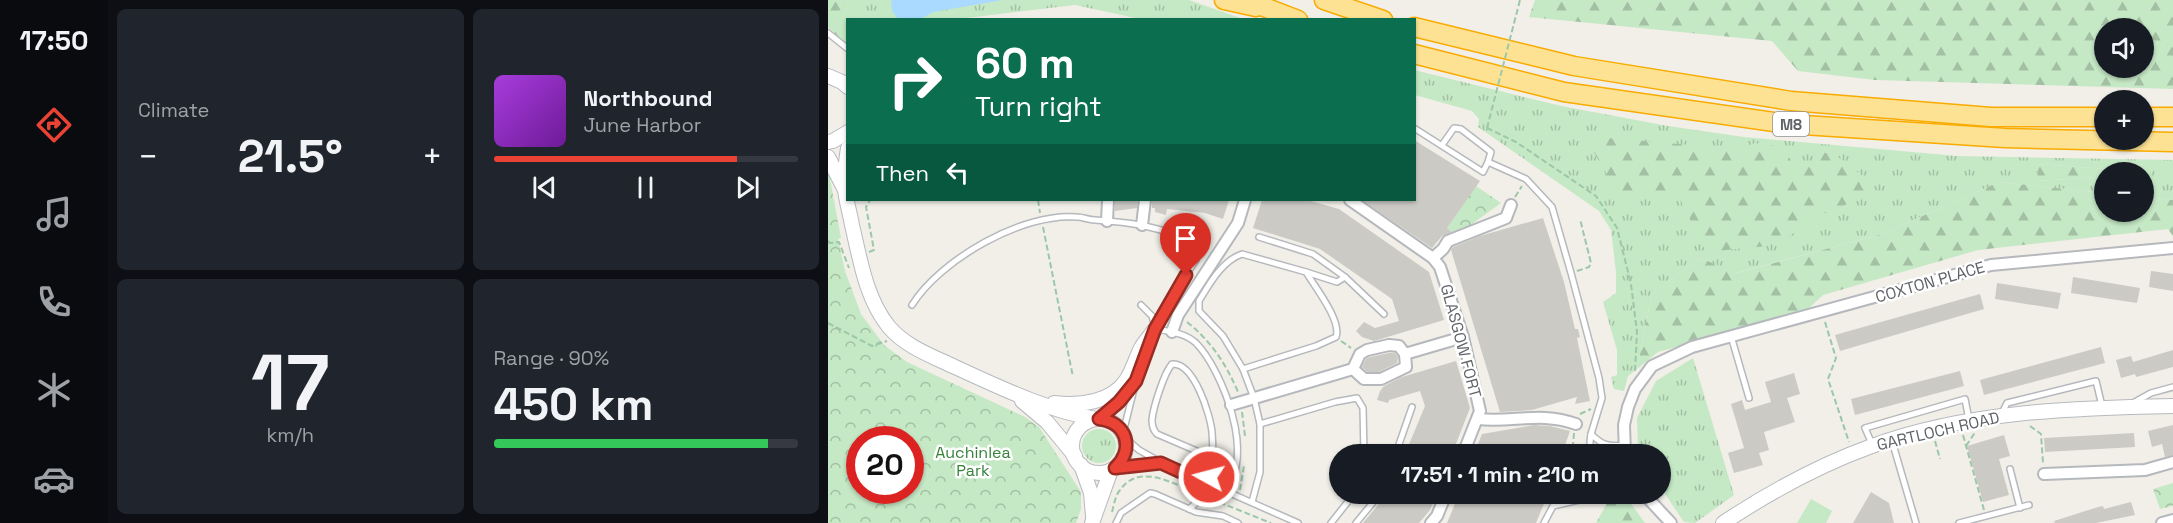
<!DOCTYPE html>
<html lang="en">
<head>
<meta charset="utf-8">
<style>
	:root { --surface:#171b24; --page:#20242c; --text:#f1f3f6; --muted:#9ea1a6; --line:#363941; --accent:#ea4335 }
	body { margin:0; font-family:"Space Grotesk",sans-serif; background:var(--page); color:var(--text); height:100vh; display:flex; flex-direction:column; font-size:22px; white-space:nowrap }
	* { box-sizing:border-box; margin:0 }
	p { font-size:20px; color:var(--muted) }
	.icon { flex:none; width:33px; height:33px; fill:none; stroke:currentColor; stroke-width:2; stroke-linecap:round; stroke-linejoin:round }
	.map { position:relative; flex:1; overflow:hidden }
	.panel { display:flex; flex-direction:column; gap:9px; padding:9px; background:#0d0f14; width:720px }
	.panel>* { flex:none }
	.top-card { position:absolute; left:18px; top:18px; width:570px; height:183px; border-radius:0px; box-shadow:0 2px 4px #0004; background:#0b6e4f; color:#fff; overflow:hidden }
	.tools { position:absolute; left:1266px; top:18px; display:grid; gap:12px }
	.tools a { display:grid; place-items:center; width:60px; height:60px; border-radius:50%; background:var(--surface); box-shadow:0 2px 4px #0004; font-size:30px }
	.speed { position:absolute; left:18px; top:426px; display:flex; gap:12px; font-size:30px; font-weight:700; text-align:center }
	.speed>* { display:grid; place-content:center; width:78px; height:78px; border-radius:50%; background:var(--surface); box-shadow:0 2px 4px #0004; line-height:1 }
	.speed .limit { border:9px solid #d22; background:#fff; color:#111 }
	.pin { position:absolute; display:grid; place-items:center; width:51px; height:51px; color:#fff; margin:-62px -26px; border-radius:50% 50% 50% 0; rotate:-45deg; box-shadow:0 0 6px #0007 }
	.pin .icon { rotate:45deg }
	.me { position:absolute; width:66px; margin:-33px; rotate:277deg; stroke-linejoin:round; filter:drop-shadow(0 0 4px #0008) }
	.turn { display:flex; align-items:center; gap:21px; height:126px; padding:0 30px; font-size:27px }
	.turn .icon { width:78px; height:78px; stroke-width:2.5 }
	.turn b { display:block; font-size:42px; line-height:51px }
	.then { display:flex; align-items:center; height:57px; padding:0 30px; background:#0003; gap:12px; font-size:22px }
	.big { font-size:45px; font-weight:600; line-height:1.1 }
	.panel .widget { flex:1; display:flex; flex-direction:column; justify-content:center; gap:9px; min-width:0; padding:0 21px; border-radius:9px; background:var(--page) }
	.panel .dial { align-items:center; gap:0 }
	.dial b { font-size:78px; line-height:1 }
	.song { display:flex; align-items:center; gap:18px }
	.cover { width:72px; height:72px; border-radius:9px; background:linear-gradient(135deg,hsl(280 70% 55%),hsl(280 70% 35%)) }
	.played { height:6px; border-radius:3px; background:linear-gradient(90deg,var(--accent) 80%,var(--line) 80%) }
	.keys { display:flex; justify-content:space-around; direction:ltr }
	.heat { display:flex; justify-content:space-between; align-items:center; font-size:33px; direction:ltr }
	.charge { height:9px; border-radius:4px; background:linear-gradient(90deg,#34c759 90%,var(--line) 0) }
	.panel .tiles { flex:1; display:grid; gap:9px; grid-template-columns:repeat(2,1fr) }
	.trip { position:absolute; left:501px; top:444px; width:342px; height:60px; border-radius:30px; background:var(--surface); box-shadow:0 2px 4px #0004; font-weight:600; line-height:60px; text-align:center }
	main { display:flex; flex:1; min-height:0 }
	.menu { display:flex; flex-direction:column; width:108px; justify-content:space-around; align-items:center; background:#090b0e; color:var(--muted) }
	.menu .icon { width:42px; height:42px }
	.menu .on { color:var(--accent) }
	.menu b { font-size:27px; color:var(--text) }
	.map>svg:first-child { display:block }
</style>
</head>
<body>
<main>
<nav class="menu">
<b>17:50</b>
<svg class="icon on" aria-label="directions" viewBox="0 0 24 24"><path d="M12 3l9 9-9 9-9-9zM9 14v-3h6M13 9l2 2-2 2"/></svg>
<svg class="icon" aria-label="music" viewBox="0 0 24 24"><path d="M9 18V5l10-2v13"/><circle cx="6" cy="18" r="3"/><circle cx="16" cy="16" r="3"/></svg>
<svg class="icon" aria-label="phone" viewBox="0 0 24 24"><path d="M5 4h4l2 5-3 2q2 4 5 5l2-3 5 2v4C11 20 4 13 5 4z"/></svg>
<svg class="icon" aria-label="climate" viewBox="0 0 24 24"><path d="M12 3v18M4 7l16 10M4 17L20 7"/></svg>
<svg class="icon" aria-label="car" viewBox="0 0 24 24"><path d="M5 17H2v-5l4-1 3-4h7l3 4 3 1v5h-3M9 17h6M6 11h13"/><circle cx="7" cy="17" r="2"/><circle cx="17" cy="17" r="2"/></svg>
</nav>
<section class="panel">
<div class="tiles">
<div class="widget"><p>Climate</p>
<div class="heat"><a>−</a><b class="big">21.5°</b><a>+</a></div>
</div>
<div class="widget">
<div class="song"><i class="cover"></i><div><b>Northbound</b><p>June Harbor</p></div></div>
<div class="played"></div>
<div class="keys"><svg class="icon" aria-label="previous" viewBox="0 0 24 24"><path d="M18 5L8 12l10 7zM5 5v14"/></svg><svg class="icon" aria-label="pause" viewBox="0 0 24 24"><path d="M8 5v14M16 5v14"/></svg><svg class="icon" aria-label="next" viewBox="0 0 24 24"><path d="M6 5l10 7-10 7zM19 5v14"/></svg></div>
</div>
<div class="widget dial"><b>17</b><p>km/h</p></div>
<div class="widget"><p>Range · 90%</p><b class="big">450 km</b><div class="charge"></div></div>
</div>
</section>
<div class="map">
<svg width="1345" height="523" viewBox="0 0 1345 523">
	<defs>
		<pattern id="grass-tufts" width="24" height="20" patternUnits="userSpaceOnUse" patternTransform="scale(1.5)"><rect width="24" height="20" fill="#c5e8c5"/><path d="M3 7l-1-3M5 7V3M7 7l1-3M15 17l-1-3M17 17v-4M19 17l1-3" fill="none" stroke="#a3c0a4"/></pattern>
		<pattern id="forest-firs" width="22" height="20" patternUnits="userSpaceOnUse" patternTransform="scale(1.5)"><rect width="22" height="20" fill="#c5e8c5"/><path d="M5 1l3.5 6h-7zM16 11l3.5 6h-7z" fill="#a3c0a4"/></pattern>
		<pattern id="park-crowns" width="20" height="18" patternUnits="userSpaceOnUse" patternTransform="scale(1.5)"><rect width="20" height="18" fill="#c5e8c5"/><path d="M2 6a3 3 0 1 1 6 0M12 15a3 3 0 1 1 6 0" fill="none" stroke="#a3c0a4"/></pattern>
	</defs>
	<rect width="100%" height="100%" fill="#f1efe8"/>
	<g fill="url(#grass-tufts)">
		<path d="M19,0h342l54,19h-103l-65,-14 -117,14 -106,1z"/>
		<path d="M586,70l147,36 107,20 76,11 213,19 216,4v40l-29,-3v-14l6,-5 -5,-14 -40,5 -67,-5 -1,17 58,-4 9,5v11l-105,-11 -117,52 -146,39 -36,-15 -48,36 -15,75 -9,7 -4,15 -10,-2 -3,-12 6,-2v-25l-14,-48 13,-9v-21l-5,-42 -12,-19 -121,-84 1,-8 -7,-8 -57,-16z"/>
		<path d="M865,358l41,137 -39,28 -11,-1 -23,-34 -1,-34h-22l-1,-36 19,-37z"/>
		<circle cx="271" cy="446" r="17"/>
	</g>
	<g fill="url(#forest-firs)" fill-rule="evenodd">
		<path d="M0,0h19l5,19 -4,1 -1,25 -19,-18z"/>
		<path d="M707,0h638v89l-298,-9 -77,-9 -26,-30 -243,-24zM1316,28v40h-40v-40z"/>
		<path d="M757,136l153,13 17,-6 29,4 7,14 26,8 1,-18 19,5 32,25 8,11 -59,24 -13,12 -38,18 -61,6 -28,-57 -58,3z"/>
		<path d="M1210,164l67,5 40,-5 6,5 -1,9 -6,5v-11h-40v10l-9,-5 -58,4z"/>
		<path d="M1171,182l105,11v19h40v-15l29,3v36l-5,-7 -190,21 -155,45 -16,15 -149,42 -21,17 15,-75 48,-36 37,15 145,-39z"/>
		<path d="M784,494h12l21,29h-49z"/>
	</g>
	<g fill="url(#park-crowns)" fill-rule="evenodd">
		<path d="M0,168l13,70 -3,1 7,32 16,43 23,31 23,17 118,55 14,10 42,65v17l-5,14h-248zM32,440h50v50h-50z"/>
		<path d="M648,186l25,17 -44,32 -10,-7z"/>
		<path d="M1345,483v23l-13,3 -7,-20z"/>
	</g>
	<path fill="#c5e8c5" d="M983,499l21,12 -6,12h-29z"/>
	<path fill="#aadaff" d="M63,0h112l-70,12 -12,7 -22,1 -7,-9z"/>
	<g fill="#cccac5">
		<path d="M586,140l66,41 -33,47 5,4 -10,4 -10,12 -70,-48h52z"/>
		<path d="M287,200h23l-1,8 -22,3z"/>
		<path d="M324,200h77l-6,19 -18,-6 -38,-4 -1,6 -11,-3v-4h-3z"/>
		<path d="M434,200h45l32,9 90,63 15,48 -70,21 -12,-4 -6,-6 8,-9 11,6 24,-7 -7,-22 -72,-50 -67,-21z"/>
		<path d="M715,218l21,64 11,47h3l2,8 -3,1 13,63 -15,3 2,-7 -45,13 -32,2 -49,-162 2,-3 27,-11z"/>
		<path d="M1323,271l22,3v17l-24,-4z"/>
		<path d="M1245,277l67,11 -3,15 -66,-10z"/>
		<path d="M1169,283l64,10 -3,16 -63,-10z"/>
		<path d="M1152,294l4,15 -144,42 -5,-16z"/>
		<path d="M1273,347l4,16 -121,32 -4,-15z"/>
		<path d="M1345,350v17l-37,10 -1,-3 -14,4 -5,-18 15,-4 2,6z"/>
		<path d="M561,353h6l3,4 -1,6 -18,9h-12l-5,-5 4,-8 4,-2z"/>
		<path d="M628,361l14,47 -18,46h-47l20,-48 -5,-15 -31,9 -1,3 -11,-3 3,-9 4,-5 18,-9z"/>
		<path d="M1132,371l4,15 -109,29 -4,-16z"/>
		<path d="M966,373l6,21 -13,4 8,24 -31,10 5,18 -10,3 4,12 -29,8 -6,-20 16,-5 -13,-44 11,-4 3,10 26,-8 -6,-20z"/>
		<path d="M706,425l16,1 20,5 -8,23h-88l8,-20z"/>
		<path d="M1345,425v30l-8,2 -3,-13 -10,3 -4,-16z"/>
		<path d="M1306,433l1,14 -90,5 -1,-14z"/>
		<path d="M1176,435l6,21 -11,3 10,36 -26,7 -16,-56z"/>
		<path d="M1043,492l18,11 5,20h-41z"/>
		<path d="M559,494h50l-7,16 -11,13h-56z"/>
		<path d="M631,494h89l-12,29h-89z"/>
		<path d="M1303,502l4,13 -39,8h-41l-1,-2 44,-14 5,-1 1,3z"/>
	</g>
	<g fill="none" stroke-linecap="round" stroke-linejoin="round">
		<g stroke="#b5b8bc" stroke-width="8">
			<g id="lane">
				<path d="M0,33l20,16"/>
				<path d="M586,128l69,44 5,-10 38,17 26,28 19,66 28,105 3,20 -11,36"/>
				<path d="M614,145l12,-17 7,1 30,23 -3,10"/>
				<path d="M431,237l54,17 32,23"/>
				<path d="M414,254l64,18c9,15 36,49 30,65l-20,9 -73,23 -20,-33 -24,-25v-10c11,-18 23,-40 43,-47z"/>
				<path d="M478,272l31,10 8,-5 39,37"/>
				<path d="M84,305c28,-45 111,-93 165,-88 6,0 11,3 18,3 19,2 35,2 54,7 13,3 43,10 48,22l-1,11 -21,31 -19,37"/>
				<path d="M313,305l11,11 3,11"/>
				<path d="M329,329c14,3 28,4 39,14 26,26 62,118 27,146"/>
				<path d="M903,336l18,62"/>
				<path d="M415,369l11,29 6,26"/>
				<path d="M1305,403l18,-10 22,-6"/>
				<path d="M1173,415l6,-12 89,-22 6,25"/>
				<path d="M271,419l20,-17 17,-20"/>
				<path d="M295,433l13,-52 13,-36"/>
				<path d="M297,438l14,12 23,13 136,60"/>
				<path d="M1064,441l24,82"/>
				<path d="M1044,444l-7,-16 100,-29 4,21"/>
				<path d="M559,454l4,-3 6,-1 15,-43"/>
				<path d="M767,454c-7,-4 -5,-13 -4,-20 11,11 17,13 33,11"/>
				<path d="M287,468l45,-5"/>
				<path d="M1182,469l10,39"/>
				<path d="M379,484c5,-18 7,-34 5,-52 -2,-18 -18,-70 -40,-68 -8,9 -19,44 -20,56 0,6 1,10 5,14l56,24"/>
				<path d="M424,502l8,-30v-48l75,-22 22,-4 6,10 1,46"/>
				<path d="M361,509l13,-11 -2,-18"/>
				<path d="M288,523l5,-10 29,-20 5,1 41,18 27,4 15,7"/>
				<path d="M503,523l23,-29"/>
				<path d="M528,523l24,-29"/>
				<path d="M716,523l9,-17 26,-6 7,-6"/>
				<path d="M1131,523l70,-18"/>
			</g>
		</g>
		<g stroke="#b5b8bc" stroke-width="14">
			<g id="street">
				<path d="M522,200l83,58 7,9 23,70 17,74 -17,43"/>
				<path d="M279,221l1,-21"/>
				<path d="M314,225l3,-25"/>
				<path d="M605,258l10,-9 5,-8 58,-23 5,-13"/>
				<path d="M344,332l6,-17 60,-92 7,-23"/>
				<path d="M525,369l7,-15 7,-4 22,-5 10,1 6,8"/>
				<path d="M403,405l122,-36 11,10h17l25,-12 -1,-13 58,-17"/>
				<path d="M650,419c35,4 62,-8 98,5"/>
				<path d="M797,454l-1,-29 4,-18 7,-18 17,-23 40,-19 299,-82 182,-17"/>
				<path d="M1216,474l101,-4 28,-8"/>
				<path d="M816,494l27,29"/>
				<path d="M603,523l6,-7 9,-22"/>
				<path d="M1334,523l11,-3"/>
			</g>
		</g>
		<g stroke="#b6babf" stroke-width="16">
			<g id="secondary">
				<path d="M0,76l14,6 6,5"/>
				<path d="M0,142l5,-1 15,-9"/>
				<path d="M20,148c-2,13 -4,27 -3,41 1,12 5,24 7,36 8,34 14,74 37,102 17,20 43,29 66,40 46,21 91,43 141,52"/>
				<path d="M0,157l16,31"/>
				<path d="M194,401l25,21 28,34"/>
				<path d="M226,403c25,3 58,0 73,-24 6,-10 9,-21 14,-31 4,-7 10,-13 14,-19"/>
				<circle cx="271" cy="446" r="27"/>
				<path d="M253,465l10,28 2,23"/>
				<path d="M264,523l19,-53"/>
				<path d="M895,523c47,-31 96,-58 149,-77 95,-35 201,-38 301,-40"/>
			</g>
		</g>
		<g stroke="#f9ab00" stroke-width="21">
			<g id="highway">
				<path d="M396,0l32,7"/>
				<path d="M418,0l52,20"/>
				<path d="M496,0l59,20"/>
				<path d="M586,27l160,39 217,35 200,16h113"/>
				<path d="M586,54l150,38 224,32 217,14 168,4"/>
				<path d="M1316,117h29"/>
			</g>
		</g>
		<g stroke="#9cc7a9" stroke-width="2" stroke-dasharray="6 3" stroke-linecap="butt">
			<path d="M659,128l29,14 80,54 21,32 14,56 6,48 -2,39"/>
			<path d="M687,197l7,-11"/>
			<path d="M210,200l2,13"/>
			<path d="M215,227l30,150"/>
			<path d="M0,241l2,2 9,-1 10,26"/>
			<path d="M41,252l5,-2 -8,-43 4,-7"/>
			<path d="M749,271l12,-4 2,-4 -11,-44"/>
			<path d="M359,322c24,19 39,42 51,70"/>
			<path d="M997,322l11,36 -8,21 21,63"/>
			<path d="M0,323l44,23 15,-5"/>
			<path d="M513,341l10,7"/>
			<path d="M414,412l3,24"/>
			<path d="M752,414l11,-5"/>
			<path d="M1202,426l11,8 2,29"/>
			<path d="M746,433l-1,12 2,9"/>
			<path d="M1135,435l21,75"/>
			<path d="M1107,441l5,18"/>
			<path d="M1138,446l10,-15"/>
			<path d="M412,490l4,-24"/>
			<path d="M383,499l60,24"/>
			<path d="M284,512c2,-7 3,-16 8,-22 19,-27 52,-7 74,2"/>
		</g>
		<use href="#lane" stroke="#fff" stroke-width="5"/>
		<use href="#street" stroke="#fff" stroke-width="10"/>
		<use href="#secondary" stroke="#fff" stroke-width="14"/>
		<use href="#highway" stroke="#fde293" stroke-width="18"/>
		<path stroke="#9cc7a9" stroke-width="2" stroke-dasharray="6 3" stroke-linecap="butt" d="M659,128l33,-128"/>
	</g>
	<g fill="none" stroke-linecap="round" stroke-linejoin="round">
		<g stroke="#982c22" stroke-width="15">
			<path id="route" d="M358,275l-31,54 -19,52 -17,21 -20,17c28,3 36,30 16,49l46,-5 46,21 2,-7"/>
		</g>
		<use href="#route" stroke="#ea4335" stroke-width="10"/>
	</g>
	<g text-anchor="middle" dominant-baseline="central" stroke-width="5" stroke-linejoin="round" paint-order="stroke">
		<rect fill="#fff" stroke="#8f9295" stroke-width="1.5" x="945" y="112" width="36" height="24" rx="4.5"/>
		<g font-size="15" font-weight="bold" fill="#5f6368">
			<text x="963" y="124">M8</text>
		</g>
		<g font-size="16" fill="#5f6368" stroke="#fff">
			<text transform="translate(1102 282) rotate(-16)">COXTON PLACE</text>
			<text transform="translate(633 341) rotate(75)">GLASGOW FORT</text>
			<text transform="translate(1110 431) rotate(-13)">GARTLOCH ROAD</text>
		</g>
		<g font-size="16" fill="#348238" stroke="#fff">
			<text x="145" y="452">Auchinlea<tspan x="145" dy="18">Park</tspan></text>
		</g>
	</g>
</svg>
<div class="tools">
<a><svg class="icon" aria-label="sound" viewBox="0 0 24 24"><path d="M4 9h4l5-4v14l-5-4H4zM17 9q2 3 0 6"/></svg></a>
<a>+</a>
<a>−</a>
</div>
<div class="speed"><div class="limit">20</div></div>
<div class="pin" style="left:358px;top:275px;background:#d93025"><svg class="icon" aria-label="arrive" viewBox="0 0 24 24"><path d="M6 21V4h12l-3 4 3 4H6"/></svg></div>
<svg class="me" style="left:381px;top:477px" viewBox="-20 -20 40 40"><circle r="17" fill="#ea4335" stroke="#fff" stroke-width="3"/><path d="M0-11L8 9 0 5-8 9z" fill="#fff"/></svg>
<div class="trip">17:51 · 1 min · 210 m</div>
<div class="top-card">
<div class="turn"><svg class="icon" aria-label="right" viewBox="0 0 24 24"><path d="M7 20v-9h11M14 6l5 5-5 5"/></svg><div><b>60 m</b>Turn right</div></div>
<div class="then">Then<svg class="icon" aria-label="left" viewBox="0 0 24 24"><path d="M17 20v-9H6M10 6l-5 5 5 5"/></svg></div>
</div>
</div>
</main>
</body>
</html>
